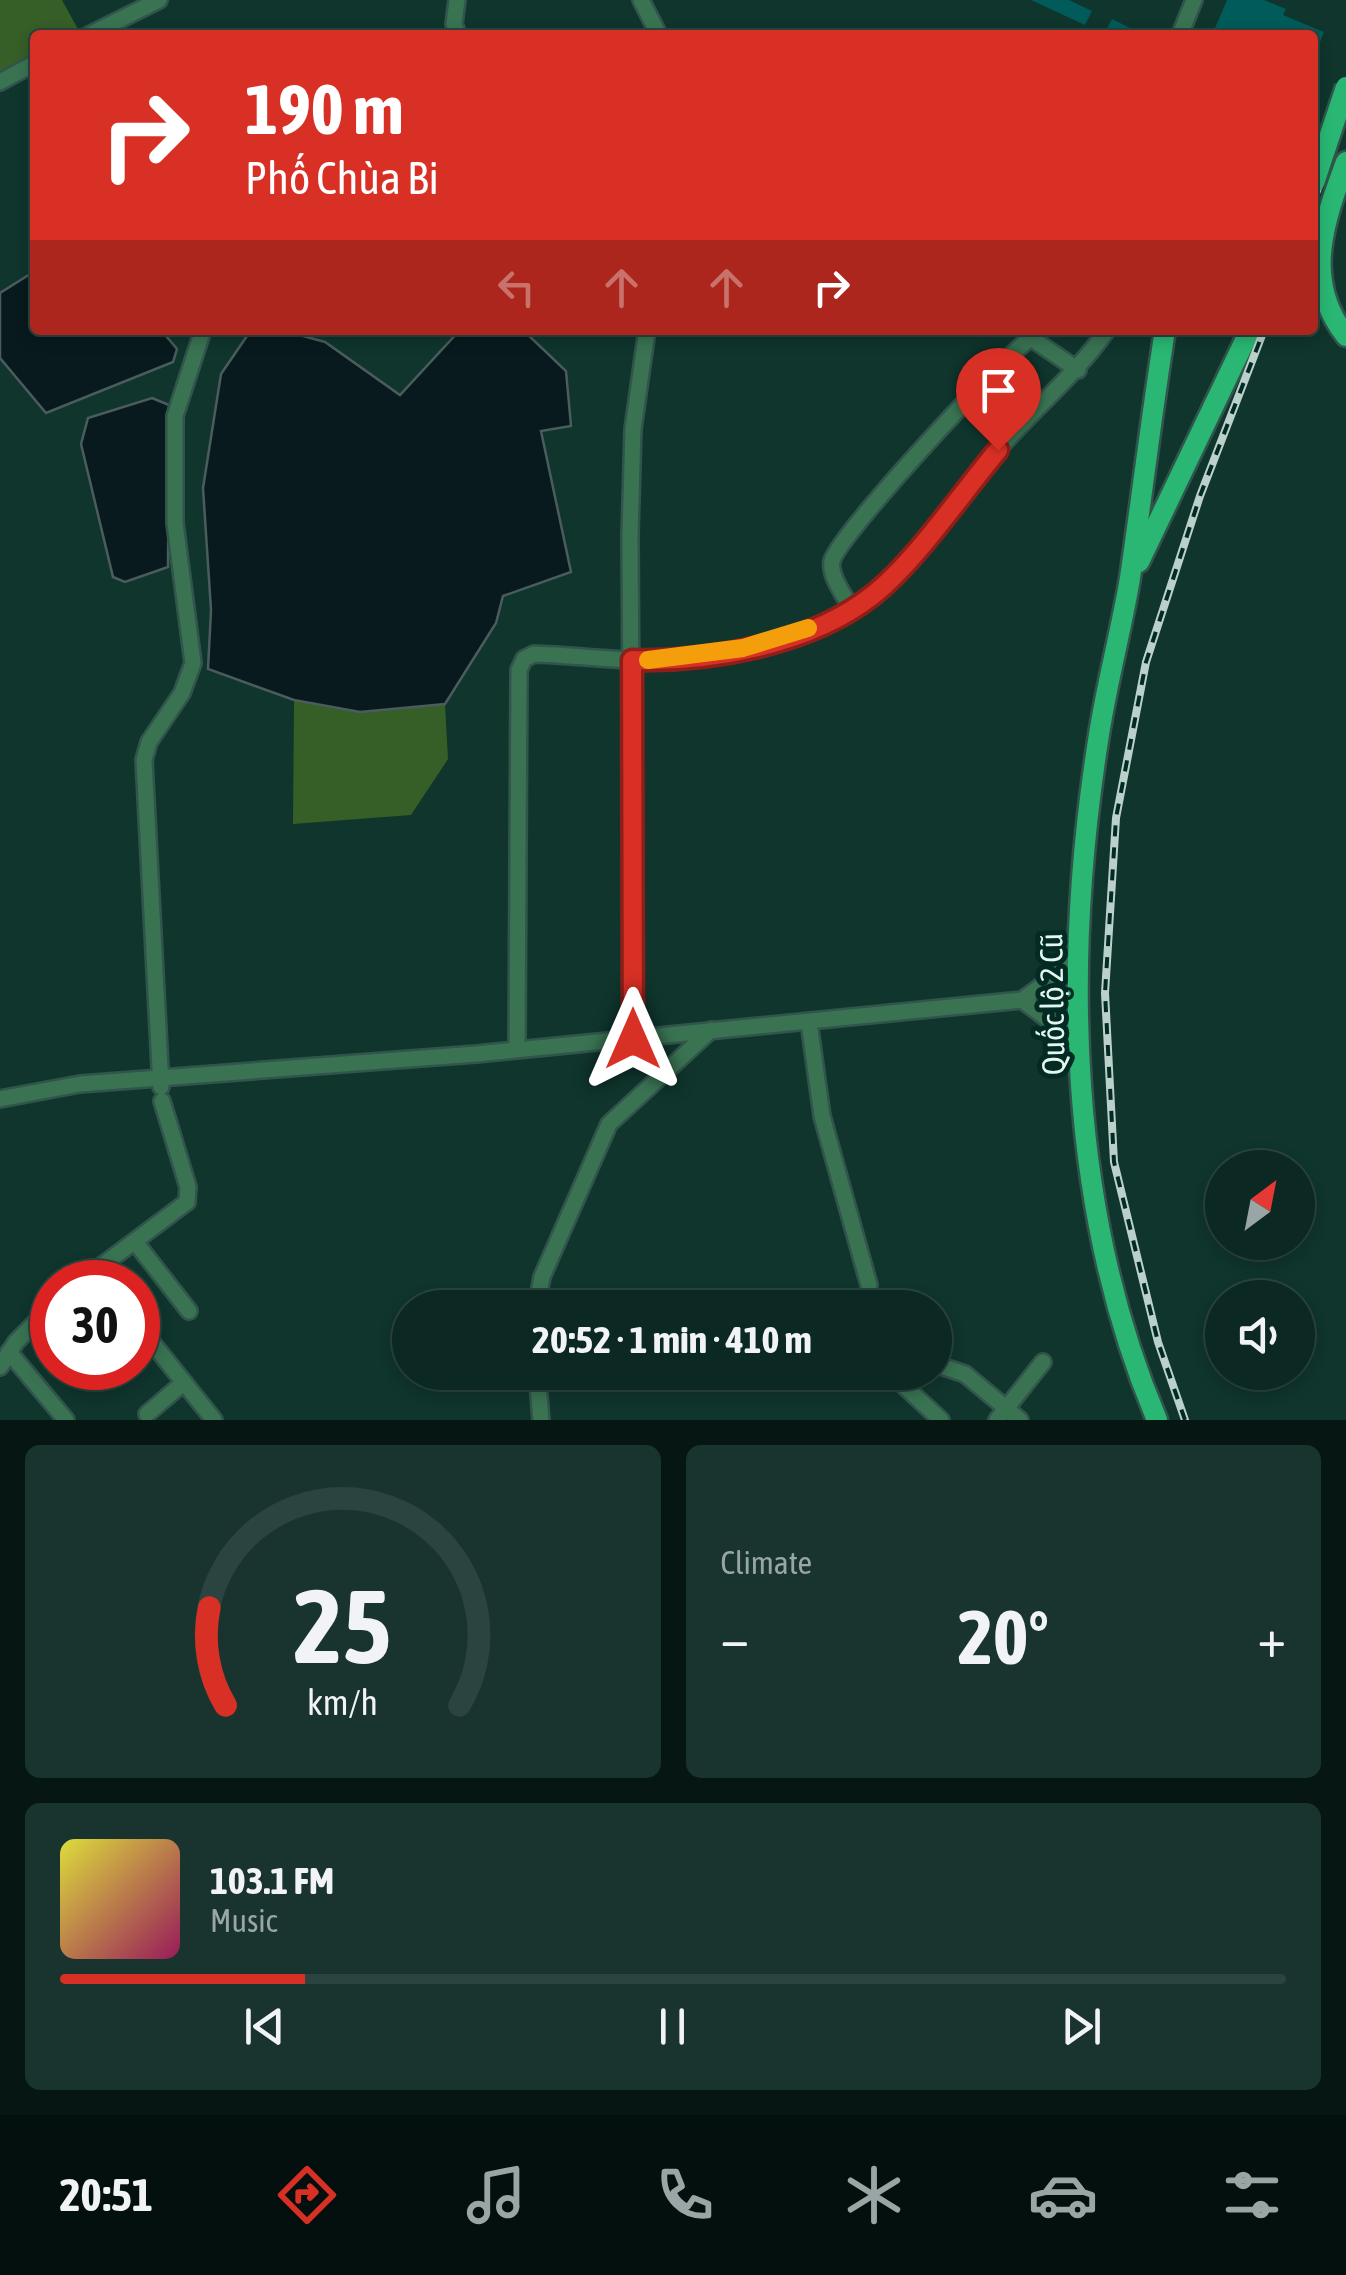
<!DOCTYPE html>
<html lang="en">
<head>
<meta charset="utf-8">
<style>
	:root { --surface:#0b2822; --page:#19342f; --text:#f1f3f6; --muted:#9aa6a5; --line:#2b4440; --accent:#d93025 }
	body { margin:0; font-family:"Asap Condensed",sans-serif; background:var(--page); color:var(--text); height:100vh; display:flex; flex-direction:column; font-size:38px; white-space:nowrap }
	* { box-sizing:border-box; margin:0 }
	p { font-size:32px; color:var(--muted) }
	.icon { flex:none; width:55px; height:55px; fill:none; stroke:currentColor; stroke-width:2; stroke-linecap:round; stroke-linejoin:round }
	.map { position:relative; height:1420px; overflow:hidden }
	.side { display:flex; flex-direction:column; gap:25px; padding:25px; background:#061613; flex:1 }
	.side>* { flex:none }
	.hud { position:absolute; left:30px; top:30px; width:1288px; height:305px; border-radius:10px; box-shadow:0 5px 15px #0003,0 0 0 2px var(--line); background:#d93025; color:#fff; overflow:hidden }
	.needle { width:65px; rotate:32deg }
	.fabs { position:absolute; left:1205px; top:1150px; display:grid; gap:20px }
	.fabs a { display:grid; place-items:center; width:110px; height:110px; border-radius:50%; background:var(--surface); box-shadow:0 5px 15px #0003,0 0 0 2px var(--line); font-size:50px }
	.speed { position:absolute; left:30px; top:1260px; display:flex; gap:20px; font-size:50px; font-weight:700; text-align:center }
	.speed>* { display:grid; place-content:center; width:130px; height:130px; border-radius:50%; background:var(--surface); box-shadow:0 5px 15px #0003,0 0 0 2px var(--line); line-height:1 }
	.speed .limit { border:15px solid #d22; background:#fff; color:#111 }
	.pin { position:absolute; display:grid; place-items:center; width:85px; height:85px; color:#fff; margin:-102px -42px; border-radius:50% 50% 50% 0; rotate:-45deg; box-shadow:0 0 10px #0007 }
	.pin .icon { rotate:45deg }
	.me { position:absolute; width:110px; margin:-55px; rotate:0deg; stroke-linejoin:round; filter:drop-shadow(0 0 8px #0008) }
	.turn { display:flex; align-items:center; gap:35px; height:210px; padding:0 50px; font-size:45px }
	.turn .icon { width:130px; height:130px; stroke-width:2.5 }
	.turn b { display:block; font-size:70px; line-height:85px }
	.lanes { display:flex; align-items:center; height:95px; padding:0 50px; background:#0003; justify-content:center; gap:50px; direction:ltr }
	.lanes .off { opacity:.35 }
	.big { font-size:75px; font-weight:700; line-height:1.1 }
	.side .tile { flex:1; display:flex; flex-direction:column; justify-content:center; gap:15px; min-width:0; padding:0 35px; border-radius:15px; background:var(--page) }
	.side .dial { align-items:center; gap:0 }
	.dial svg { height:260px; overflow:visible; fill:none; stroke:var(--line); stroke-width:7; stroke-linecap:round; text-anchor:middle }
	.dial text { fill:var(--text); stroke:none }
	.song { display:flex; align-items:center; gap:30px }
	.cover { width:120px; height:120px; border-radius:15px; background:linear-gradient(135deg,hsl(60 70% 55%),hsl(330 70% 35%)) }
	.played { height:10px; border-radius:5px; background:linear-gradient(90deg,var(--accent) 20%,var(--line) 20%) }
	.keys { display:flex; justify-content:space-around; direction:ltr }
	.heat { display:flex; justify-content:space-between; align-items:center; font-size:55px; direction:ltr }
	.side .tiles { flex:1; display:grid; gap:25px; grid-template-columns:1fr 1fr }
	.tile:last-child { grid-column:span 2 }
	.trip { position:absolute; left:392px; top:1290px; width:560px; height:100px; border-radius:50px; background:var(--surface); box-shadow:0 5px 15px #0003,0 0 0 2px var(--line); font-weight:700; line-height:100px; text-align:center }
	.tab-bar { display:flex; height:160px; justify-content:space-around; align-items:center; background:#04100e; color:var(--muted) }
	.tab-bar .icon { width:70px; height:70px }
	.tab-bar .current { color:var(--accent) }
	.tab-bar b { font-size:45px; color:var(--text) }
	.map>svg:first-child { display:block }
</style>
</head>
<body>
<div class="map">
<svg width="1346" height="1420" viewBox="0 0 1346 1420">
	<rect width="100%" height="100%" fill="#0f352d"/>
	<g fill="#365e27">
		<path d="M0,0h62l17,31 -44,4v20l-35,19z"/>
		<path d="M294,700l66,12 85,-8 3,55 -37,56 -118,9z"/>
	</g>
	<g fill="#081a1d" stroke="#4a5c5d" stroke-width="2.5">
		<path d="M35,271v59h126l16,19 -4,13 -127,51 -46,-55v-65z"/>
		<path d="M281,330l44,12 75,53 60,-65h63l43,41 5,55 -30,5 30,141 -68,24 -7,27 -51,81 -85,8 -66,-12 -86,-31 3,-59 -8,-122 18,-114 26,-38z"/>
		<path d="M152,398l17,7 -1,162 -43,15 -12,-5 -32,-133 7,-26z"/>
	</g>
	<g fill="#015b5a">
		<path d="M1031,0h38l23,11 -7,14z"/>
		<path d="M1227,0h37l22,9 -3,6 41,17 -8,20 -4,-17h-100z"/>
		<path d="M1112,19l20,10 -3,6h-25z"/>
	</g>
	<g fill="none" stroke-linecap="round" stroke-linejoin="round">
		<g stroke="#31544c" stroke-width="20">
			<g id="minor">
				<path d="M457,0l-3,24 4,11"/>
				<path d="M641,0l18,35"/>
				<path d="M89,35l70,-35"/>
				<path d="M1180,35l14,-35"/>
				<path d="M0,82l35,-19"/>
				<path d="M852,610c-7,-14 -23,-34 -20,-49 6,-25 173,-206 199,-223l47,32"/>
				<path d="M1022,1000l59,44"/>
				<path d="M809,1022l13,94 47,169"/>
				<path d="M633,1039l-3,-504 3,-106 14,-99"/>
				<path d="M517,1049l2,-379 5,-11 10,-5c43,1 86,8 129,6 64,-2 166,-25 214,-69 44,-40 79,-93 118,-138 37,-43 80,-77 112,-123"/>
				<path d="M161,1087l-17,-327 5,-18 33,-49 11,-30 -18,-140v-107l28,-86"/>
				<path d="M0,1099l80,-15 396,-30 546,-54 56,-41"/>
				<path d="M136,1243l53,68"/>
				<path d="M80,1282l107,-80 1,-15 -26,-86"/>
				<path d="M536,1308l6,-31 67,-153 102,-94"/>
				<path d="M138,1325l76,95"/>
				<path d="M9,1352l57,68"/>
				<path d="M935,1364l30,10 55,46"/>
				<path d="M0,1367l16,-25 36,-36"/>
				<path d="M537,1372l4,48"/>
				<path d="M889,1372l52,48"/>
				<path d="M147,1414l35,-30"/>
				<path d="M997,1420l46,-58"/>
			</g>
		</g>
		<g stroke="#31544c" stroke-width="25">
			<g id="major">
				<path d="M1346,162c-22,59 -44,119 0,174"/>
				<path d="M1139,562l111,-232"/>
				<path d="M1157,1420c-89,-210 -94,-456 -59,-679 8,-55 23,-109 32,-163 12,-83 22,-166 35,-248"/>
			</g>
		</g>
		<use href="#minor" stroke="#397352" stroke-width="15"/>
		<use href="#major" stroke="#29b773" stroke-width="20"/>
		<g stroke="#bad1cb" stroke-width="8">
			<g id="rail">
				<path d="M1312,204l34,-90"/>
				<path d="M1185,1420l-27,-78 -44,-180 -9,-169 11,-175 30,-156 54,-166 64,-166"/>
			</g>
		</g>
		<use href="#rail" stroke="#032b23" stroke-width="4" stroke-dasharray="11" stroke-linecap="butt"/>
		<g stroke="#31544c" stroke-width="25" stroke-linecap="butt">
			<path id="major-bridge" d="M1314,183l32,-96"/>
		</g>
		<use href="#major-bridge" stroke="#29b773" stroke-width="20"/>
	</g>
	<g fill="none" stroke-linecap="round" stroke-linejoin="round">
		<g stroke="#8d1f18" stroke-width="25">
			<path id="route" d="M633,1039l-1,-379c78,2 178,-15 241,-65 43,-34 88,-101 125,-145"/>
		</g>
		<use href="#route" stroke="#d93025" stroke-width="18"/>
		<path stroke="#f59e0b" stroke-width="18" d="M648,660l95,-12 65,-20"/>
	</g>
	<g text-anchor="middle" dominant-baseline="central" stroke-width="10" stroke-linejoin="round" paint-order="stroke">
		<g font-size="32" fill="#e3f7f1" stroke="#032b23">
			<text transform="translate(1052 1004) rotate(-91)">Quốc lộ 2 Cũ</text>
		</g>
	</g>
</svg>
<div class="fabs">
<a><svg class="needle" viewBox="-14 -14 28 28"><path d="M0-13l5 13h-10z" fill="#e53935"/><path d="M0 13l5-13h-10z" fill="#9aa6a5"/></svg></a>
<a><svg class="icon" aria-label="sound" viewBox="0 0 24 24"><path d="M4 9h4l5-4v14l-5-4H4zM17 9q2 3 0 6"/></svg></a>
</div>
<div class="speed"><div class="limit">30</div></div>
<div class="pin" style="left:998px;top:450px;background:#d93025"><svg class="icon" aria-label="arrive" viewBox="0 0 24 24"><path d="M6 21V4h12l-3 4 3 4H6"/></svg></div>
<svg class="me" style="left:633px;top:1039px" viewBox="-20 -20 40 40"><path d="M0-17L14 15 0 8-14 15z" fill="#d93025" stroke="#fff" stroke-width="4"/></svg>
<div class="trip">20:52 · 1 min · 410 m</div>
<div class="hud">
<div class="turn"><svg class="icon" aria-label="right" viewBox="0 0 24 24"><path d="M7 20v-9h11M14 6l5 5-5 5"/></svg><div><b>190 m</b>Phố Chùa Bi</div></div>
<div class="lanes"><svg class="icon off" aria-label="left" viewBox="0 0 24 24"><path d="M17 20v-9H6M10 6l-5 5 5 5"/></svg><svg class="icon off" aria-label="ahead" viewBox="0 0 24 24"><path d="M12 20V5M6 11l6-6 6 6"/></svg><svg class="icon off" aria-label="ahead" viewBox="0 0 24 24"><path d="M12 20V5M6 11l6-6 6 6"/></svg><svg class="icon" aria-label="right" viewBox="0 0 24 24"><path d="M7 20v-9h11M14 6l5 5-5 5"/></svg></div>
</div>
</div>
<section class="side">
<div class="tiles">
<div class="tile dial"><svg viewBox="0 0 100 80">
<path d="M14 69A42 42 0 1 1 86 69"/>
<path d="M14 69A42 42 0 0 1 9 39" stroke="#d93025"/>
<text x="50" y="56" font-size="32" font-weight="700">25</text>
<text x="50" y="72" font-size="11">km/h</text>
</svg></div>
<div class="tile"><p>Climate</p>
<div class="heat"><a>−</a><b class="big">20°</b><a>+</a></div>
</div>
<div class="tile">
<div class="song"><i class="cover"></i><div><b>103.1 FM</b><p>Music</p></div></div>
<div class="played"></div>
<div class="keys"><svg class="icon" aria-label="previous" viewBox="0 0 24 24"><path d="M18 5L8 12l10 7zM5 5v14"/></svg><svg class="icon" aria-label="pause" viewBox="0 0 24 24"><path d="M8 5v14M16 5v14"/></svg><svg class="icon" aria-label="next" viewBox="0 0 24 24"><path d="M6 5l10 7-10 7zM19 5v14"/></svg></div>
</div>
</div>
</section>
<nav class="tab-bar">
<b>20:51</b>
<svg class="icon current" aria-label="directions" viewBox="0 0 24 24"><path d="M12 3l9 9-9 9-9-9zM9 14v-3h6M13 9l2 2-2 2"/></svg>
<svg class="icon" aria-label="music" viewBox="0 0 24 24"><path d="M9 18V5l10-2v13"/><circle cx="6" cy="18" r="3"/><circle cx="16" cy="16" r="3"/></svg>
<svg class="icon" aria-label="phone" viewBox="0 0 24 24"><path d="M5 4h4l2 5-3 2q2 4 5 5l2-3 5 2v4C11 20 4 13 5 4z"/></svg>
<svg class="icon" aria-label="climate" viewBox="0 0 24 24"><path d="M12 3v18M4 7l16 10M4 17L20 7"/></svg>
<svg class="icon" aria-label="car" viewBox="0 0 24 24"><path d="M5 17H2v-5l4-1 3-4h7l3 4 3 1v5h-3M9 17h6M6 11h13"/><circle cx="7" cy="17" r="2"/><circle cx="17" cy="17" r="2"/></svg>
<svg class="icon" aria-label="filters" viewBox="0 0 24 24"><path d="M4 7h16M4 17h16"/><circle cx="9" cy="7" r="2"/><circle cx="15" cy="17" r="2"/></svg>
</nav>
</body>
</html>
